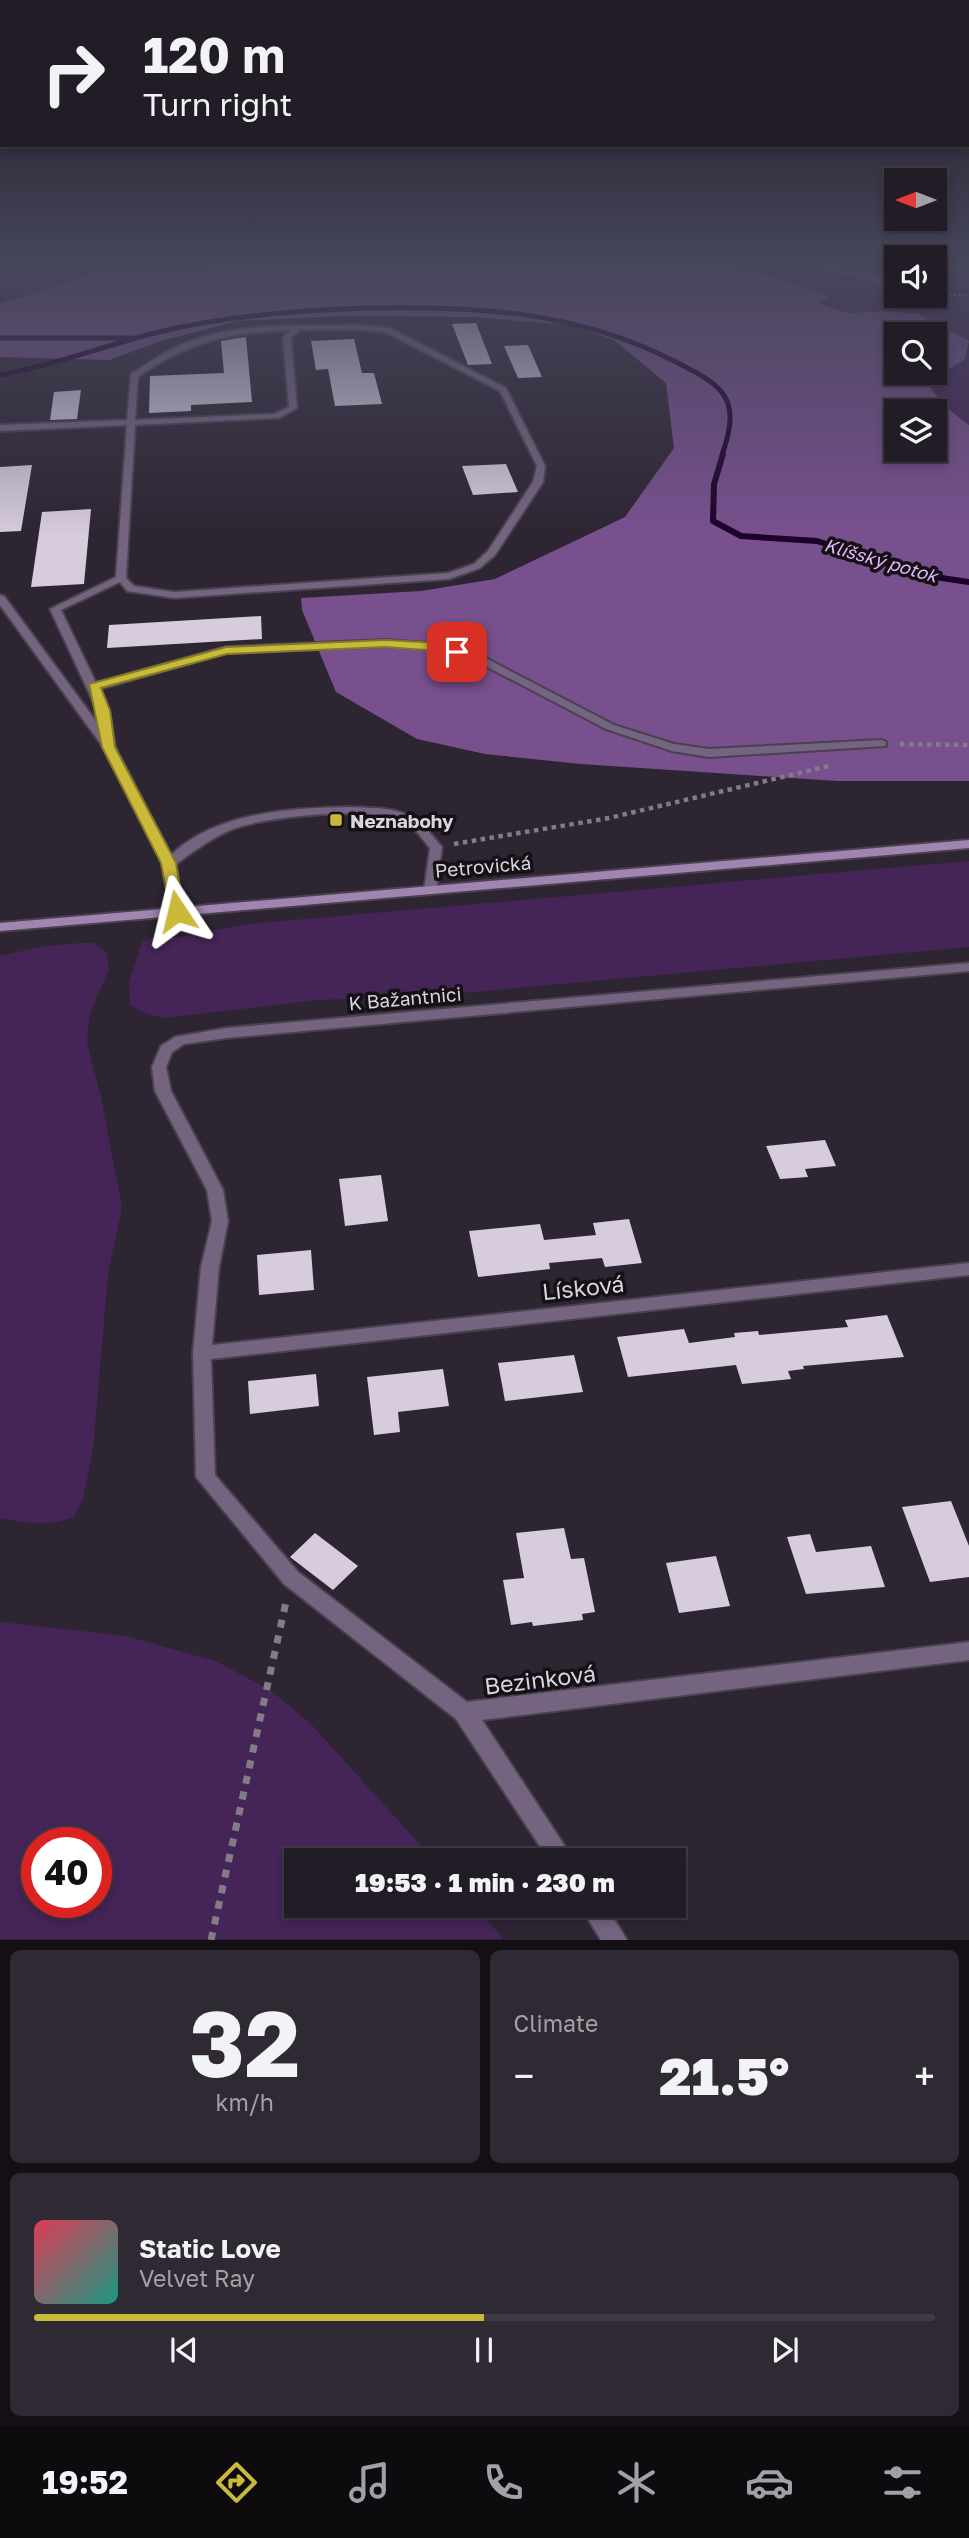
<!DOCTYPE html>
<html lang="en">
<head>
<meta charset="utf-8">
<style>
	:root { --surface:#221c26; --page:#2e2932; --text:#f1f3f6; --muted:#a2a1a7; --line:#3f3a43; --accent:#caba3a }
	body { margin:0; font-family:"Golos Text",sans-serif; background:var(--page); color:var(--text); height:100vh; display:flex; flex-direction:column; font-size:26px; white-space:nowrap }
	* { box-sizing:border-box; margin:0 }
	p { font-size:23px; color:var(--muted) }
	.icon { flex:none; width:38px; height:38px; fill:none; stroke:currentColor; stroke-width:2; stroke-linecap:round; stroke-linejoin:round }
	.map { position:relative; height:1940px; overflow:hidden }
	.side { display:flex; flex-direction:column; gap:10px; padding:10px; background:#130f15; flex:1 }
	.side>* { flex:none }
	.top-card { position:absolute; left:0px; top:0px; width:970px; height:147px; box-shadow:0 4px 10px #0003,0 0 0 2px var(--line); background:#221c26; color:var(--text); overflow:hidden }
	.needle { width:46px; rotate:270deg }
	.fabs { position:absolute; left:884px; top:168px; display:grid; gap:14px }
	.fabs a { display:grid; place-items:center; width:63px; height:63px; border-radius:0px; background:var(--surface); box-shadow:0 4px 10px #0003,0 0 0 2px var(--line); font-size:35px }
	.speed { position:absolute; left:21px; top:1827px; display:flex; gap:14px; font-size:35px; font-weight:700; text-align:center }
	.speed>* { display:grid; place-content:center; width:91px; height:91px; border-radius:50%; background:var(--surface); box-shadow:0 4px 10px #0003,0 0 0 2px var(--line); line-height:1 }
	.speed .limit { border:10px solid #d22; background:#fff; color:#111 }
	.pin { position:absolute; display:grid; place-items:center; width:60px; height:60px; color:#fff; margin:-30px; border-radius:14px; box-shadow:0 4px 10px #0006 }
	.me { position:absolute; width:77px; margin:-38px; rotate:350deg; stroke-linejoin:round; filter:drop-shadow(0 0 5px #0008) }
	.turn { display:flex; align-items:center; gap:24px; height:147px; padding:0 28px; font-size:32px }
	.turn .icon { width:91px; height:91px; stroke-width:2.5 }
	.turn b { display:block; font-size:49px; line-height:60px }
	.big { font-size:52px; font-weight:800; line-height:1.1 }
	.side .tile { flex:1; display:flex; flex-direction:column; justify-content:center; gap:10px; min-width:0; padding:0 24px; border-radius:10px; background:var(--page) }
	.side .dial { align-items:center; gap:0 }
	.dial b { font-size:91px; line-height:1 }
	.song { display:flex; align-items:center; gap:21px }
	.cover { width:84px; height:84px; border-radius:10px; background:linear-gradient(135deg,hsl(350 70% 55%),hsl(170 70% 35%)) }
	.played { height:7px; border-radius:4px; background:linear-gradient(90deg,var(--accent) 50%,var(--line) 50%) }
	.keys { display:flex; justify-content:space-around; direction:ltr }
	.heat { display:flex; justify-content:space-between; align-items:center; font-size:38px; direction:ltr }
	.side .tiles { flex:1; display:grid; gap:10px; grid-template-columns:1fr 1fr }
	.tile:last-child { grid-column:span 2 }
	.trip { position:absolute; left:284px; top:1848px; width:402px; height:70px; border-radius:0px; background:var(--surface); box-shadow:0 4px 10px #0003,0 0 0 2px var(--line); font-weight:800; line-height:70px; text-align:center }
	.dock { display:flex; height:112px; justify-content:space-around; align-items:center; background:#0e0b0f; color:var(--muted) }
	.dock .icon { width:49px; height:49px }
	.dock .selected { color:var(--accent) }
	.dock b { font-size:32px; color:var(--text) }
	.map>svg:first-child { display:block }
</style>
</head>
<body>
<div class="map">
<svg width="969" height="1940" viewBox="0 0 969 1940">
	<rect width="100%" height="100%" fill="#2e2533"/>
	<g fill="#452457" fill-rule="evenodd">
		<path d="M0,264h217l-115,7 -102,33z"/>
		<path d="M732,264h71l27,9 66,13v10l73,1v44l-51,-27 -32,-3 -38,2 -34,-12 15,-3 -11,-6z"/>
		<path d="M838,264h58v17z"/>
		<path d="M935,264h34v27l-34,-4z"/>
		<path d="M969,351v74c-15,-10 -37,-31 -44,-48 16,-5 35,-10 44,-26z"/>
		<path d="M969,861v86l-540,49 -111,4 -154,18 -20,-5 -14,-8 -1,-23 13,-40 10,-5h27l69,-13z"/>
		<path d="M81,943h12l14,9 2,17 -19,44 -3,29 14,55 21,110 -14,67 -15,175 -10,50 -9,18c-24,9 -48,7 -74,1v-562l44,-10z"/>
		<path d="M0,1622l126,14 89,25 54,28 41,34 124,137h-138v46h179l29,33h-504zM37,1843h59v59h-59z"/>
	</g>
	<g fill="#78508e" fill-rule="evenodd">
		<path d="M217,264h515l86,28 12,6 -14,4 32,11 38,-2 32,3 51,27 -4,18 -16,10 -24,9c7,16 29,37 44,47v356h-132l-256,-17 -96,-10 -68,-15 -81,-47 -34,-82 -1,-12 120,-7 74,-12 130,-62 49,-69 -8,-65 -52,-43 -41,-15 -102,-8 -125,-1 -108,5 -77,20 -52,19 -109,-3v-53l102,-33zM896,334h38v39h-38zM896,411h38v39h-38z"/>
		<path d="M803,264h35l58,17v5l-66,-13z"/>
	</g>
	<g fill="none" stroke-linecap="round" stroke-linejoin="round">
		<g stroke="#1c012a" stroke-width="5">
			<path d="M0,338h131"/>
			<path d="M0,375c56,-10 108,-31 163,-44 67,-16 137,-21 205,-23 107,-2 208,3 304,52 50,25 71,36 50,95"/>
		</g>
		<path stroke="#1c012a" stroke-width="6" d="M723,454l-9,30 -1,37 28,15 76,5 104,34 48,7"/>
	</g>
	<g fill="#d7ccde">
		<path d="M476,323l16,41 -24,1 -16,-41z"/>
		<path d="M246,337l6,65 -61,3v6l-42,2 1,-37 74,-3 -3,-32z"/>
		<path d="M354,339l8,34h12l8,31 -47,2 -7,-37 -12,1 -5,-29z"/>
		<path d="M528,345l14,32 -24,1 -14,-32z"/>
		<path d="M81,390l-4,29 -27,1 4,-28z"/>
		<path d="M506,464l12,28 -45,3 -11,-29z"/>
		<path d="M32,465l-11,66 -21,1v-65z"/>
		<path d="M91,509l-7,75 -53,3 11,-75z"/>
		<path d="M261,616l1,23 -155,9 2,-23z"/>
		<path d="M825,1140l11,26 -31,3 3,8 -28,2 -14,-33z"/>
		<path d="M381,1175l7,46 -43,5 -6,-47z"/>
		<path d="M629,1219l13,44 -37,4 -3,-9 -53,5 1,6 -72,8 -9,-46 71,-7 4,16 52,-5 -3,-12z"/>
		<path d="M311,1250l3,40 -55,5 -2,-40z"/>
		<path d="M887,1315l17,42 -101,9 1,3 -16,2 3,8 -49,5 -6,-19 -108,12 -11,-40 67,-8 5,14 46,-6 -1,-4 24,-2 1,4 89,-8 -3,-7z"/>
		<path d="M574,1355l9,37 -78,9 -7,-38z"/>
		<path d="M443,1369l6,37 -51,6 2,20 -26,3 -7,-58z"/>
		<path d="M316,1374l3,32 -69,8 -2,-33z"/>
		<path d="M951,1501l18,45v31l-39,5 -28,-75z"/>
		<path d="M564,1528l7,31 13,-1 11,54 -13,2 1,6 -50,6 -1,-4 -21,3 -8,-45 21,-2 -8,-45z"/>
		<path d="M315,1533l43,33 -25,24 -43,-33z"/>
		<path d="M810,1534l6,18 55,-6 14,41 -79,7 -19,-57z"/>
		<path d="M716,1556l14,50 -51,7 -13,-50z"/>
	</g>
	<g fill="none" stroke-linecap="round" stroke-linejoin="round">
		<g stroke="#4a414e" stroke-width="4">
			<g id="service">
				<path d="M355,325l35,3 116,60 39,78 -2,16 -48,73 -15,13 -31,11 -275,19 -47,-7 -7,-9 -59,28 35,73 130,-36 159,-7 55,4 38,10 136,71 60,19 35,5 173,-9 4,2v4l-177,11 -37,-6 -66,-22 -136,-71 -30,-8 -55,-4 -159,7 -127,36 10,21 6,37 -2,2h-8l-8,-39 -47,-101 66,-32 11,-152 -127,6v-6l127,-5 4,-46c17,-11 33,-22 52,-30 54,-22 115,-18 172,-19zM355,329l30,3 115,59 37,75 -4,16 -45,69 -14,13 -26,9 -274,19 -40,-6 -8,-8 9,-153 144,-7 18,-10 -6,-70 9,-8zM291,330l-8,7 6,70 -15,7 -139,6 3,-43c52,-36 90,-44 153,-47z"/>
				<path d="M351,807c49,2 60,1 91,40l-6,46h-10l-2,-3 6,-42c-8,-9 -16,-22 -27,-27 -33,-15 -136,-5 -170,8 -22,9 -41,23 -59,37l-5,1 -6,-4c46,-51 124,-55 188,-56z"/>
			</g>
		</g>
		<g stroke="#4a414e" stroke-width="4">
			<g id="minor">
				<path d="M969,963v8l-743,67 -42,6 -12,8 -6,15 5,24 52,99 5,31 -9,46 -7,78 757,-82v12l-758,84 4,116 83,97 169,130 502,-60v18l-487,60 92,140h-25l-93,-141 -172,-135 -88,-107 -3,-124 8,-86 11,-46 -5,-31 -52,-99 -3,-24 9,-21 14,-9 51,-9z"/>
				<path d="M580,1906h26l21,34h-26z"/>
			</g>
		</g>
		<g stroke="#4a414e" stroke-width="4">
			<path id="tertiary" d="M0,595l4,1 111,151 60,116 9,48 -2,3h-10l-2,-3 -7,-48 -60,-116 -103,-142z"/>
		</g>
		<g stroke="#4a414e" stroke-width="4">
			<path id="secondary" d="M969,840v8l-969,83v-8z"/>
		</g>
		<g stroke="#837c87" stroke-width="2.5" stroke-dasharray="2.5 2.5" stroke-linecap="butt">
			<path d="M816,264l80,24"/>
			<path d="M934,293l35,3"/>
		</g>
		<g stroke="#837c87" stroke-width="4.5" stroke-dasharray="4.5 4.5" stroke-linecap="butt">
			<path d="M900,744l69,1"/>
			<path d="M454,844l155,-26 220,-52"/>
		</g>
		<path stroke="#837c87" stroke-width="7" stroke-dasharray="8 8" stroke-linecap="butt" d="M211,1940l75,-338"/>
		<use href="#service" fill="#756480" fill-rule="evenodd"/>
		<use href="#minor" fill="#756480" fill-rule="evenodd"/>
		<use href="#tertiary" fill="#756480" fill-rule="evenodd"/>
		<use href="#secondary" fill="#a085b1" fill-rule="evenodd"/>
	</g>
	<linearGradient id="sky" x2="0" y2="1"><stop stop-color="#19141c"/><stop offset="0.49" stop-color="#46465b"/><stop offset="1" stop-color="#46465b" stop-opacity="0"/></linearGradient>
	<rect width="969" height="535" fill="url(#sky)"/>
	<path fill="#caba3a" stroke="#837926" stroke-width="2" d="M385,640l55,3 23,9 -6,3 -18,-4 -54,-4 -158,7 -126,34 9,22 5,37 61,116 8,48 -7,5 -6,-1 -10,-52 -59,-116 -13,-63 137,-37z"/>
	<rect fill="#caba3a" stroke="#141016" stroke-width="2.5" x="329" y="813" width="14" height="14" rx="3.5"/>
	<g text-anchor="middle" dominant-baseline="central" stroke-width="7" stroke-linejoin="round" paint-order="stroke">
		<g font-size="18" font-style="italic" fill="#e4b8ff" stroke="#141016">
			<text transform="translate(881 560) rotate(16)">Klíšský potok</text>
		</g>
		<g font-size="19" font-weight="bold" fill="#dad5dd" stroke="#141016" text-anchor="start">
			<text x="350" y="820">Neznabohy</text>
		</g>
		<g font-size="19" fill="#dad5dd" stroke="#141016">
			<text transform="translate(483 866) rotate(-5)">Petrovická</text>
			<text transform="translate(405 998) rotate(-5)">K Bažantnici</text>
		</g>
		<g font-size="23" fill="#dad5dd" stroke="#141016">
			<text transform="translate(583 1287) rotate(-6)">Lísková</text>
			<text transform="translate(540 1679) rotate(-7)">Bezinková</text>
		</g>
	</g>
</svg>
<div class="fabs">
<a><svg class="needle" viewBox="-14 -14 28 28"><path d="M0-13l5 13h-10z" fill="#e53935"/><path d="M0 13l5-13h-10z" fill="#a2a1a7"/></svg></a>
<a><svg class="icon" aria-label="sound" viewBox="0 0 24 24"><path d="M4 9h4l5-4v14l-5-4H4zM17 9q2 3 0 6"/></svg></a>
<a><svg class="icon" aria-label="search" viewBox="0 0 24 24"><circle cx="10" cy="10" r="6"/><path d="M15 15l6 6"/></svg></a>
<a><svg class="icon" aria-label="layers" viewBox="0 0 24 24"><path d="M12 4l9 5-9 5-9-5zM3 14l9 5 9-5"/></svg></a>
</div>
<div class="speed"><div class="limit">40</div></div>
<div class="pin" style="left:457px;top:652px;background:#d93025"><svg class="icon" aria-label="arrive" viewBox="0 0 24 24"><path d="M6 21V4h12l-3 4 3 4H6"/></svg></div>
<svg class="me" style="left:177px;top:911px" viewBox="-20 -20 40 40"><path d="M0-17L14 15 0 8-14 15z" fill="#caba3a" stroke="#fff" stroke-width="4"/></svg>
<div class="trip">19:53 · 1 min · 230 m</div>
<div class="top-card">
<div class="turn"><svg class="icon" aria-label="right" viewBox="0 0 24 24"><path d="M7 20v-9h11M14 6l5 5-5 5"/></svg><div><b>120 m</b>Turn right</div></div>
</div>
</div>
<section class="side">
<div class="tiles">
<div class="tile dial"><b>32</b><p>km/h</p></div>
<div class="tile"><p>Climate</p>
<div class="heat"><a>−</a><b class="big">21.5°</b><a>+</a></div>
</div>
<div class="tile">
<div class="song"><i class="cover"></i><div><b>Static Love</b><p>Velvet Ray</p></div></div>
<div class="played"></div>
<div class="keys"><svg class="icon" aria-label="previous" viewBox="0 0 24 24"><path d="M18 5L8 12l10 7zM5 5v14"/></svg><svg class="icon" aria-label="pause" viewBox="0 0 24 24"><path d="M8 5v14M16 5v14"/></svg><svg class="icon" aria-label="next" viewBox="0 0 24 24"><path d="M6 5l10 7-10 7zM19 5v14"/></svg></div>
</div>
</div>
</section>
<nav class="dock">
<b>19:52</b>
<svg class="icon selected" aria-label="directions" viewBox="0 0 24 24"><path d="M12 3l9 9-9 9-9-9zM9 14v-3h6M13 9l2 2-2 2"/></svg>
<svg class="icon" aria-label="music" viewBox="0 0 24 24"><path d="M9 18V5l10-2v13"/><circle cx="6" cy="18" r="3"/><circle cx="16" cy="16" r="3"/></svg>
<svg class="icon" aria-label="phone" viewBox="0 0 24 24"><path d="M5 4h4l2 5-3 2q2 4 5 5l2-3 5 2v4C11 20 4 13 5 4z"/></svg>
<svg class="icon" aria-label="climate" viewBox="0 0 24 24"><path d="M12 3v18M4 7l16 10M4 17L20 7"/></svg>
<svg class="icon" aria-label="car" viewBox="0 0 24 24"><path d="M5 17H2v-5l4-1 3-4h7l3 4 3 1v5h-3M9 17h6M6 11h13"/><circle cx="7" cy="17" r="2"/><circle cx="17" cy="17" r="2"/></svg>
<svg class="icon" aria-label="filters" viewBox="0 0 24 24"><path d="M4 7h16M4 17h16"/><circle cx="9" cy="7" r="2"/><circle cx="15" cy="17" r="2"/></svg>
</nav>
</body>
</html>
